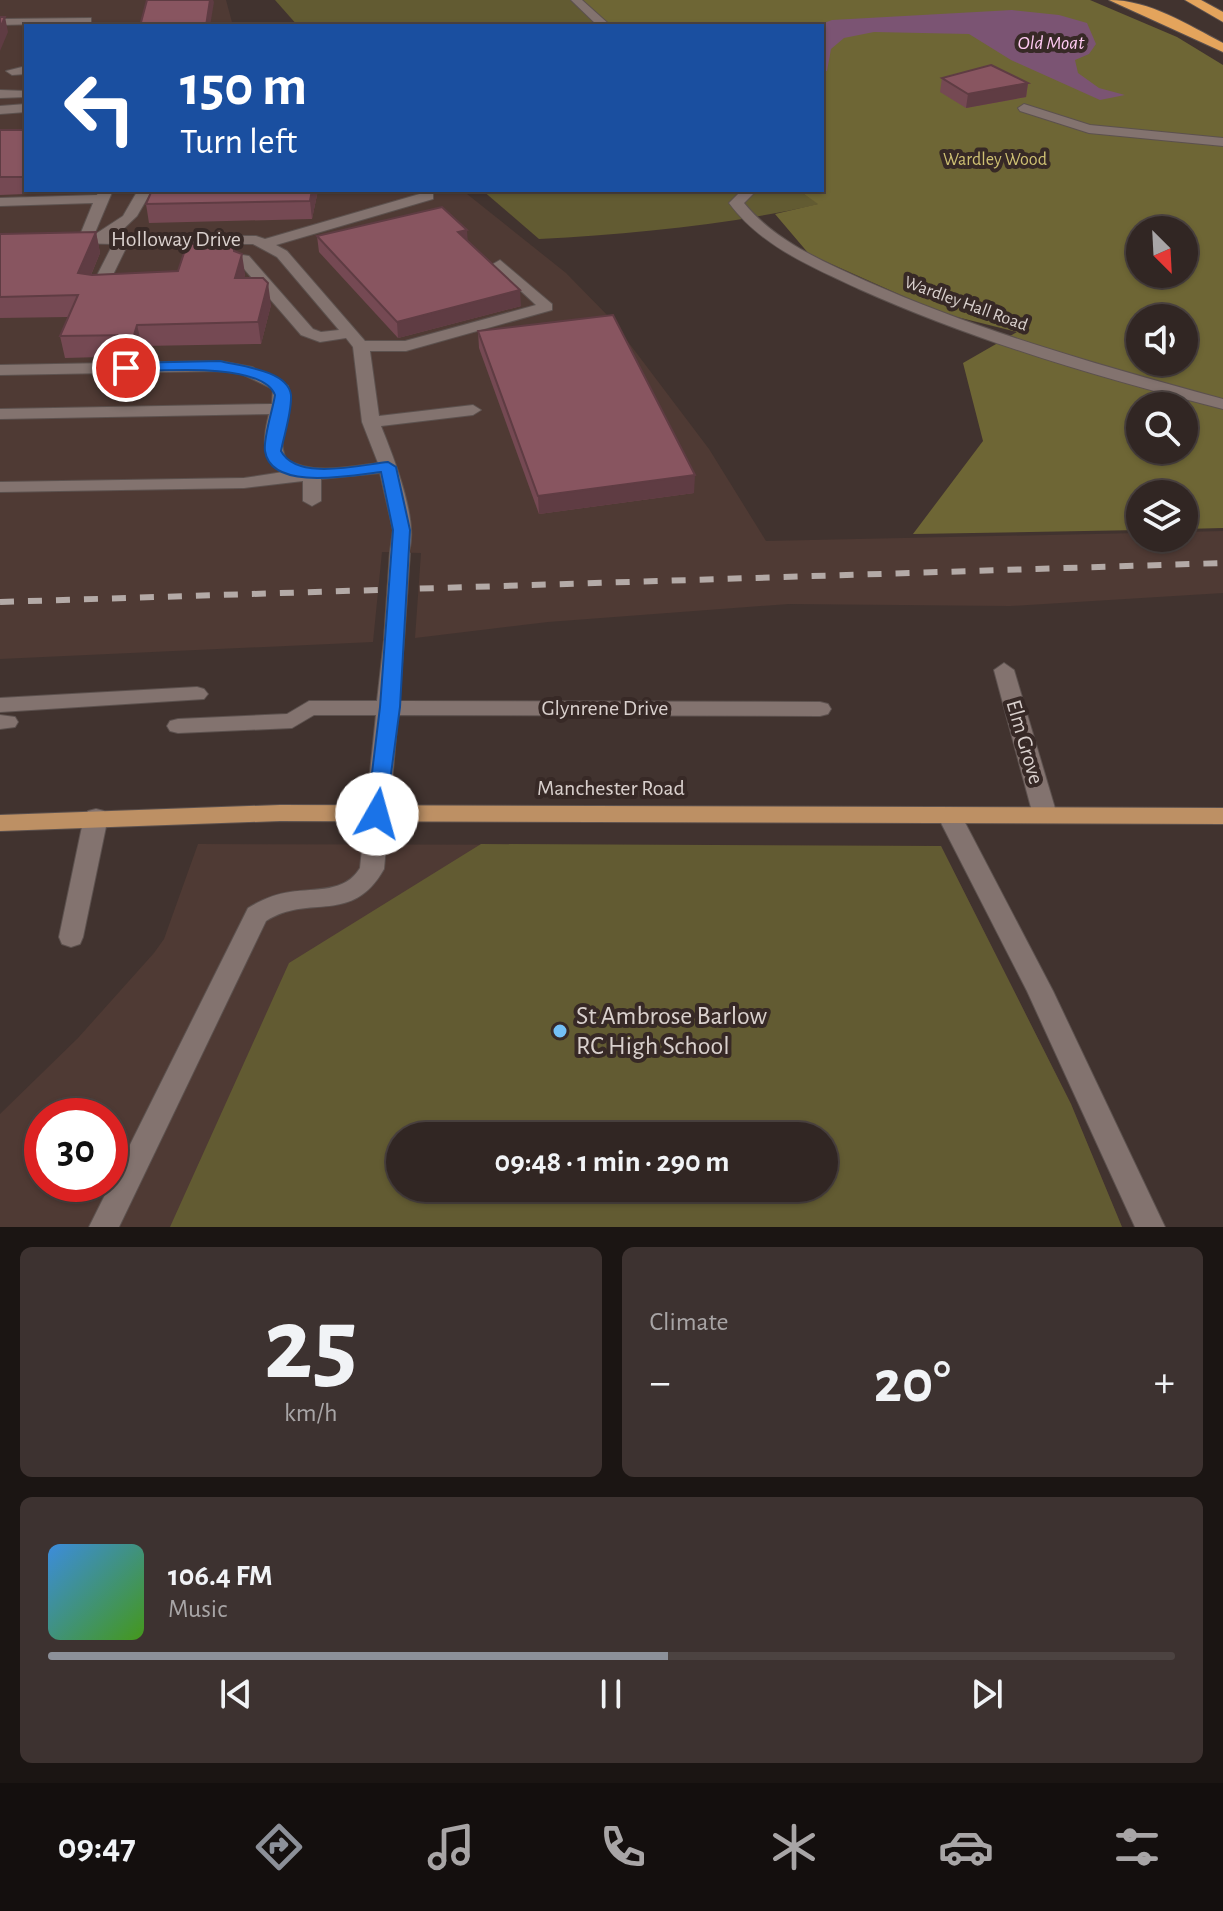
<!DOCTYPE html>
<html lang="en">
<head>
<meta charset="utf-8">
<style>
	:root { --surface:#312623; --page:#3d3230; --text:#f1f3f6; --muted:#a8a5a6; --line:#4c4341; --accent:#8c9099 }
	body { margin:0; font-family:"Alegreya Sans",sans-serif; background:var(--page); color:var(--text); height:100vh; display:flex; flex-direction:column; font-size:30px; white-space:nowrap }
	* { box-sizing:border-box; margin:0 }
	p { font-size:26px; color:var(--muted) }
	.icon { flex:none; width:44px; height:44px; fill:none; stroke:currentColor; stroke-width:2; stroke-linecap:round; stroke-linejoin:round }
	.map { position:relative; height:1227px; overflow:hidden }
	.side { display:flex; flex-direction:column; gap:20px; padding:20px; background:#1b1513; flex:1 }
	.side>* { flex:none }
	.top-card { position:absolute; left:24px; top:24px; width:800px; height:168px; border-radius:0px; box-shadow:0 2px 6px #0004,0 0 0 2px var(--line); background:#1a4fa0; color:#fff; overflow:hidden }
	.needle { width:52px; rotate:156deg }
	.controls { position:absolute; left:1126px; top:216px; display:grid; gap:16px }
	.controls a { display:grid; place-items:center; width:72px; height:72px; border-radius:50%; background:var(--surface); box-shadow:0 2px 6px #0004,0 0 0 2px var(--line); font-size:40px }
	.speed { position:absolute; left:24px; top:1098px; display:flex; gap:16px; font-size:40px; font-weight:700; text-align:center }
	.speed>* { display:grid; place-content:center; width:104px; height:104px; border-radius:50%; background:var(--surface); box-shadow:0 2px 6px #0004,0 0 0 2px var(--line); line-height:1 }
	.speed .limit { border:12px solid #d22; background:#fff; color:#111 }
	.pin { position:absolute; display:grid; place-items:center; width:68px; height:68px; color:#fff; margin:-34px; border:4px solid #fff; border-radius:50%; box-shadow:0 2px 8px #0007 }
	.me { position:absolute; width:88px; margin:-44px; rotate:7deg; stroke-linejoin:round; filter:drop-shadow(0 0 6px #0008) }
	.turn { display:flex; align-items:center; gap:28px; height:168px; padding:0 24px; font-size:36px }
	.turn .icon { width:104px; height:104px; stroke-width:2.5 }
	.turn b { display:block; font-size:56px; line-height:68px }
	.big { font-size:60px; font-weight:700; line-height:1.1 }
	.side .card { flex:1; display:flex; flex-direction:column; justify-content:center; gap:12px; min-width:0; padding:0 28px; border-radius:12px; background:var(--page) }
	.side .dial { align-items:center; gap:0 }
	.dial b { font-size:104px; line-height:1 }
	.song { display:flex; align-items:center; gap:24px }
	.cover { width:96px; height:96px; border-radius:12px; background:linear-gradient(135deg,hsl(210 70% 55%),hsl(100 70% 35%)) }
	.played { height:8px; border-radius:4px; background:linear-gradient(90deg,var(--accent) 55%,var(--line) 55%) }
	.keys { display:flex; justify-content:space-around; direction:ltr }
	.heat { display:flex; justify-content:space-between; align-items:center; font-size:44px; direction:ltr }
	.side .tiles { flex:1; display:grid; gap:20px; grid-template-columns:1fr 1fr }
	.card:last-child { grid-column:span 2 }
	.trip { position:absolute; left:386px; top:1122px; width:452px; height:80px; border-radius:40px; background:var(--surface); box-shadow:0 2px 6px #0004,0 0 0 2px var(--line); font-weight:700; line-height:80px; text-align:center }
	.tabs { display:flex; height:128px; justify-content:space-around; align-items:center; background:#140f0e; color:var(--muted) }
	.tabs .icon { width:56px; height:56px }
	.tabs .current { color:var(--accent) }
	.tabs b { font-size:36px; color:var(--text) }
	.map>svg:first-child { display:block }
</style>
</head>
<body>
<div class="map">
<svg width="1223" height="1227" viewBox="0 0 1223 1227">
	<rect width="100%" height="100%" fill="#41332f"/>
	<g fill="#4f3a34" fill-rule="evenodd">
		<path d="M0,0h226l7,26h-207v164h436l104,83 44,45 99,131 57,92 374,-8v5h44v-6l39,-1v62l-213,13 -221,-2 -241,18 -133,16 6,-85 -39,-1 -9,90 -373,17z"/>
		<path d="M198,844l743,2 130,258 51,123h-1122v-113l78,-76 76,-85 10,-14zM42,1116h68v68h-68zM400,1136h424v52h-424z"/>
	</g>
	<g fill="#625b32" fill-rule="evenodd">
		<path d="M275,0h303l29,26h-309z"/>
		<path d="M482,190h316l21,14c-91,21 -187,30 -280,35z"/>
		<path d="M481,844l460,2 130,258 51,123h-952l119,-264zM824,1136v52h-424v-52z"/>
	</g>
	<path fill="#6e6635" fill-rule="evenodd" d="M578,0h512l87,37 46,28v463l-39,1v-35h-44v36l-227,4 70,-93 -20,-78 54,-31 -76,-19 -132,-59 -34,-40 43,-10 -20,-14h24v-164h-215zM1140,230h44v44h-44zM1140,318h44v44h-44zM1140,406h44v44h-44z"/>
	<path fill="#7b5473" d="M1012,10l47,5 28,8 9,21 -7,10 -14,6 3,13 21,15 26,7 -25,5 -89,-40 -42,-26 -95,-2 -30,6 -13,11 -4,22 -5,1v-46h-6l16,-6z"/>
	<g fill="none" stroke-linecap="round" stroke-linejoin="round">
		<g stroke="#5c514e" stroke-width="2">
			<g id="minor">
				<path d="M571,0h11l29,26h-13z"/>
				<path d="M91,18v4l-4,1 -87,2v-6z"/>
				<path d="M26,66v8l-14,1 -6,-4z"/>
				<path d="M0,90l26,1v6l-26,1z"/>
				<path d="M26,104v8l-26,2v-8z"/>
				<path d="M1024,104l66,21 133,13v8l-134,-13 -69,-22 -2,-3z"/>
				<path d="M99,190h14l-19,45 29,-19 15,-26h14l-15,26 -20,19 139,1 9,3 158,-46h10v6l-157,46 11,6 78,90h40l131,-36 -41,-38 -2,-3 7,-4 52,44v6l-146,41h-36l9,65 94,-11 8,5 -8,5 -92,11c12,30 41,101 26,130l-7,2 -10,-6 3,-22 -13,-57 -59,6v22l-9,5 -9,-5v-20l-59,7 -244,4v-10l244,-4 39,-6c-23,-14 -20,-34 -14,-58l-269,5v-10l272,-5 1,-15 -31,-15 -22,-3 -220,4v-10l220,-4 32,6 36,19c8,24 -14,47 -2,73 26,16 62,8 92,4l-16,-41 -9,-75 -7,-9 -26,4 -19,-7 -62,-72 -27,-5 -2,-3 7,-4 32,5 64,73 8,3 18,-2 -62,-73 -24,-13h-125l-22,45 -8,5 -8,-5 23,-45 -41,-1 -7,-4 15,-4 13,-32 -93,3v-8l97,-3z"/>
				<path d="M742,190h15l-13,13c31,38 78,58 122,78 115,51 236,85 357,118v10c-123,-31 -248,-68 -364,-120 -47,-22 -98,-43 -130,-86z"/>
				<path d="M394,633l10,7 -5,61 421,1 8,2 3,5 -3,5 -8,2 -422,-1 -14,154c-32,57 -74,24 -118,52l-147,306h-30l159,-319c13,-8 27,-14 42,-16 26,-4 55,1 70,-24l16,-153h-62l-22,13 -114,5 -8,-2 -3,-5 3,-5 8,-2 109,-5 22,-13h68l7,-61z"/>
				<path d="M1004,663l10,7 43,145 -4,6 -8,2 -8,-2 -4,-6 -39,-145z"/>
				<path d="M197,687l7,2 4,5 -4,5 -204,13v-14z"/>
				<path d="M0,715l15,2 3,5 -3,5 -15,2z"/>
				<path d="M949,807l8,2 4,6 92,176 112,236h-30l-108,-236 -90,-176 4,-6z"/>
				<path d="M96,809l8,2 4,6 -25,120 -3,7 -9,3 -9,-3 -3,-7 25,-120 4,-6z"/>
			</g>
		</g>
		<g stroke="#5c514e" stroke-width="2">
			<path id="major" d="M280,805l943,3v16l-943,-3 -280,10v-16z"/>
		</g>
		<g stroke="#5c514e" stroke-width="2">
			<g id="highway">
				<path d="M1109,0c41,0 79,25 114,43v9z"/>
				<path d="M1185,0h16l22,12v10z"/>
			</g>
		</g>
		<use href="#minor" fill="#83736f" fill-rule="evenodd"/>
		<use href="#major" fill="#bd9064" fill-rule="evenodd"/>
		<use href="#highway" fill="#e4a45c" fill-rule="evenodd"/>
		<path stroke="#b4aaa7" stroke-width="6" stroke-dasharray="14 14" stroke-linecap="butt" d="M0,602l1223,-39"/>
		<g stroke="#5c514e" stroke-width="22" stroke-linecap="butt">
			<path id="minor-bridge" d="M394,640l6,-88"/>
		</g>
		<use href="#minor-bridge" stroke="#83736f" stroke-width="20"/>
	</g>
	<g fill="#754953">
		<path d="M942,78l86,5 -2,14 -60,11 -26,-16z"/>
		<path d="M0,130h26v60h26l-2,3 -50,2z"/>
		<path d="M152,190h166l-6,29 -163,4 -3,-19z"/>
		<path d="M96,232l4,21 -9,22 87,-4 56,-26 1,6 10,23 -1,4 27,27 -10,39 -119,2 -4,10 -73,2 -5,-22 8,-19 -68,1v-84z"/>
		<path d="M317,236l151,5 53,65 -123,32 -79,-86z"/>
		<path d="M478,331l216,162 -155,21 -60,-166z"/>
	</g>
	<g fill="#5f3c43">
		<path d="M210,0h3l1,2 -4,24h-4z"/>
		<path d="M5,17l3,15 -8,19v-23z"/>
		<path d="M1028,83l-2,14 -60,11 2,-14z"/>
		<path d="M312,190h6l-6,29 -2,-18z"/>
		<path d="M467,230l1,15 -10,-13z"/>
		<path d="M96,232l4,21 -17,41 -5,-21z"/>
		<path d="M234,245l3,23 5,-14 3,20 -7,26 -3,-22z"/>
		<path d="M268,283l3,22 -10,39 -3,-22z"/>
		<path d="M520,290l1,16 -123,32 -1,-16z"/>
		<path d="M137,325l5,21 -4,10 -4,-21z"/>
		<path d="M695,475l-1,18 -155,21 -1,-18z"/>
	</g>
	<g fill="#885560" stroke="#5f3c43" stroke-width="2">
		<path d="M147,0h63l-4,26h-66z"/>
		<path d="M0,17h5l-5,11z"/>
		<path d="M991,65l37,18 -60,11 -26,-16z"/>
		<rect x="0" y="130" width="26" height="47"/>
		<path d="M152,190h160l-2,11 -164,3z"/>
		<path d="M442,207l25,23 -9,2 62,58 -123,32 -80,-86z"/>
		<path d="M96,232l-18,41 14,2 86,-4 9,-27 37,-1 10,2v6l8,3 -7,24h28l5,5 -10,39 -121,3 -3,10 -74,1 18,-41 -78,2v-63z"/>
		<path d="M613,315l82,160 -157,21 -60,-165z"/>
	</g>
	<path fill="#1a73e8" stroke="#114b97" stroke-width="2" d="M220,361c19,5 68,9 71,34 1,17 -7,40 -10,56 16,30 78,14 107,11l8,5 14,63 -10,177 -15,112h-15l-3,-5 13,-107 13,-177 -12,-58c-27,3 -110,20 -116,-21 -2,-13 8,-42 10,-56 -13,-34 -118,-24 -149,-23l-8,-4 8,-5z"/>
	<circle fill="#74c0f6" stroke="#372926" stroke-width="3" cx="560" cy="1031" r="8"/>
	<g text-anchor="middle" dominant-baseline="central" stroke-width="8" stroke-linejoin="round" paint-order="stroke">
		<g font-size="18" fill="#cec073" stroke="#372926">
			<text x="995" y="160">Wardley Wood</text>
		</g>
		<g font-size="18" fill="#d9d0cd" stroke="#372926">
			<text transform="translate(966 304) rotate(20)">Wardley Hall Road</text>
		</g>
		<g font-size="20" font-style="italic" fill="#ffcaf2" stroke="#372926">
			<text x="1051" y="43">Old Moat</text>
		</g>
		<g font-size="22" fill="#d9d0cd" stroke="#372926">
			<text x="176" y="239">Holloway Drive</text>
			<text x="605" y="708">Glynrene Drive</text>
			<text transform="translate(1025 742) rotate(74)">Elm Grove</text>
			<text x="611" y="788">Manchester Road</text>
		</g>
		<g font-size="26" fill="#d9d0cd" stroke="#372926" text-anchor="start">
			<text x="576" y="1016">St Ambrose Barlow<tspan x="576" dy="30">RC High School</tspan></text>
		</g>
	</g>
</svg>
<div class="controls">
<a><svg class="needle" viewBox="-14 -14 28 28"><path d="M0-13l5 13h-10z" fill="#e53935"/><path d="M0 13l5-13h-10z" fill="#a8a5a6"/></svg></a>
<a><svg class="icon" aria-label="sound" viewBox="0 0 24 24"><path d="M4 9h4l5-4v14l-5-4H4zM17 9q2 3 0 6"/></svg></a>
<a><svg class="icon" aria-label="search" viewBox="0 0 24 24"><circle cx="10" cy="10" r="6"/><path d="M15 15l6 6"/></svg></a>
<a><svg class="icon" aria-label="layers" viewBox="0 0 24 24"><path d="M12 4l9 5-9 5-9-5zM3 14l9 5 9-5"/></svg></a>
</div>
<div class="speed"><div class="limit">30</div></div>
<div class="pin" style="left:126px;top:368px;background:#d93025"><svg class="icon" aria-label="arrive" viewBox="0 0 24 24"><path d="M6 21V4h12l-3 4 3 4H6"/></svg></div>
<svg class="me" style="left:377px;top:814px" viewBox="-20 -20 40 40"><circle r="19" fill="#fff"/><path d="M0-13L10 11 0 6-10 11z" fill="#1a73e8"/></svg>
<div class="trip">09:48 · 1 min · 290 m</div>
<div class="top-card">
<div class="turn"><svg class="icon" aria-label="left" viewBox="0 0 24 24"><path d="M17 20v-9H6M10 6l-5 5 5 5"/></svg><div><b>150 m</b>Turn left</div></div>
</div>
</div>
<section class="side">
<div class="tiles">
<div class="card dial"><b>25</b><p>km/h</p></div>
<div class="card"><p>Climate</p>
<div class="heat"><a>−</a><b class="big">20°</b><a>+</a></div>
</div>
<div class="card">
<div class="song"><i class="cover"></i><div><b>106.4 FM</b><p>Music</p></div></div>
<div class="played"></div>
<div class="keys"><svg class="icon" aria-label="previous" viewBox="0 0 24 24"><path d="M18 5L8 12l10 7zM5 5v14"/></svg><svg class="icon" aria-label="pause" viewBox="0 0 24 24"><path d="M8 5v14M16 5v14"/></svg><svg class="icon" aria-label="next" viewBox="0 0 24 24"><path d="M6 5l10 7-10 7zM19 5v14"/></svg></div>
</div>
</div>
</section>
<nav class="tabs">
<b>09:47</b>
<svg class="icon current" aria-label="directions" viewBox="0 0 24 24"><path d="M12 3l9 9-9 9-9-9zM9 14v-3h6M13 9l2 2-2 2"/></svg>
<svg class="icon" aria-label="music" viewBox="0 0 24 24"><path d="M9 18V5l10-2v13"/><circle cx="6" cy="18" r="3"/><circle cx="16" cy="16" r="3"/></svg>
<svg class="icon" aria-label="phone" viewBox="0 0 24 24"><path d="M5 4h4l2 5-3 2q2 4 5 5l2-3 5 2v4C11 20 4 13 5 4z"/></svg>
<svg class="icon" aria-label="climate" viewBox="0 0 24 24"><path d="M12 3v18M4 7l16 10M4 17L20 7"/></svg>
<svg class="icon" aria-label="car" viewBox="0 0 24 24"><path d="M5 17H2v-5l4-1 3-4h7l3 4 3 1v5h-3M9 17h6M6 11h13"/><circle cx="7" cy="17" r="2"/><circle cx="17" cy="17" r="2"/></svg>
<svg class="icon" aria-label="filters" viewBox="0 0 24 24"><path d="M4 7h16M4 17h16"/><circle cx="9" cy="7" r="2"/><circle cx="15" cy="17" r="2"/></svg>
</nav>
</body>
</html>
